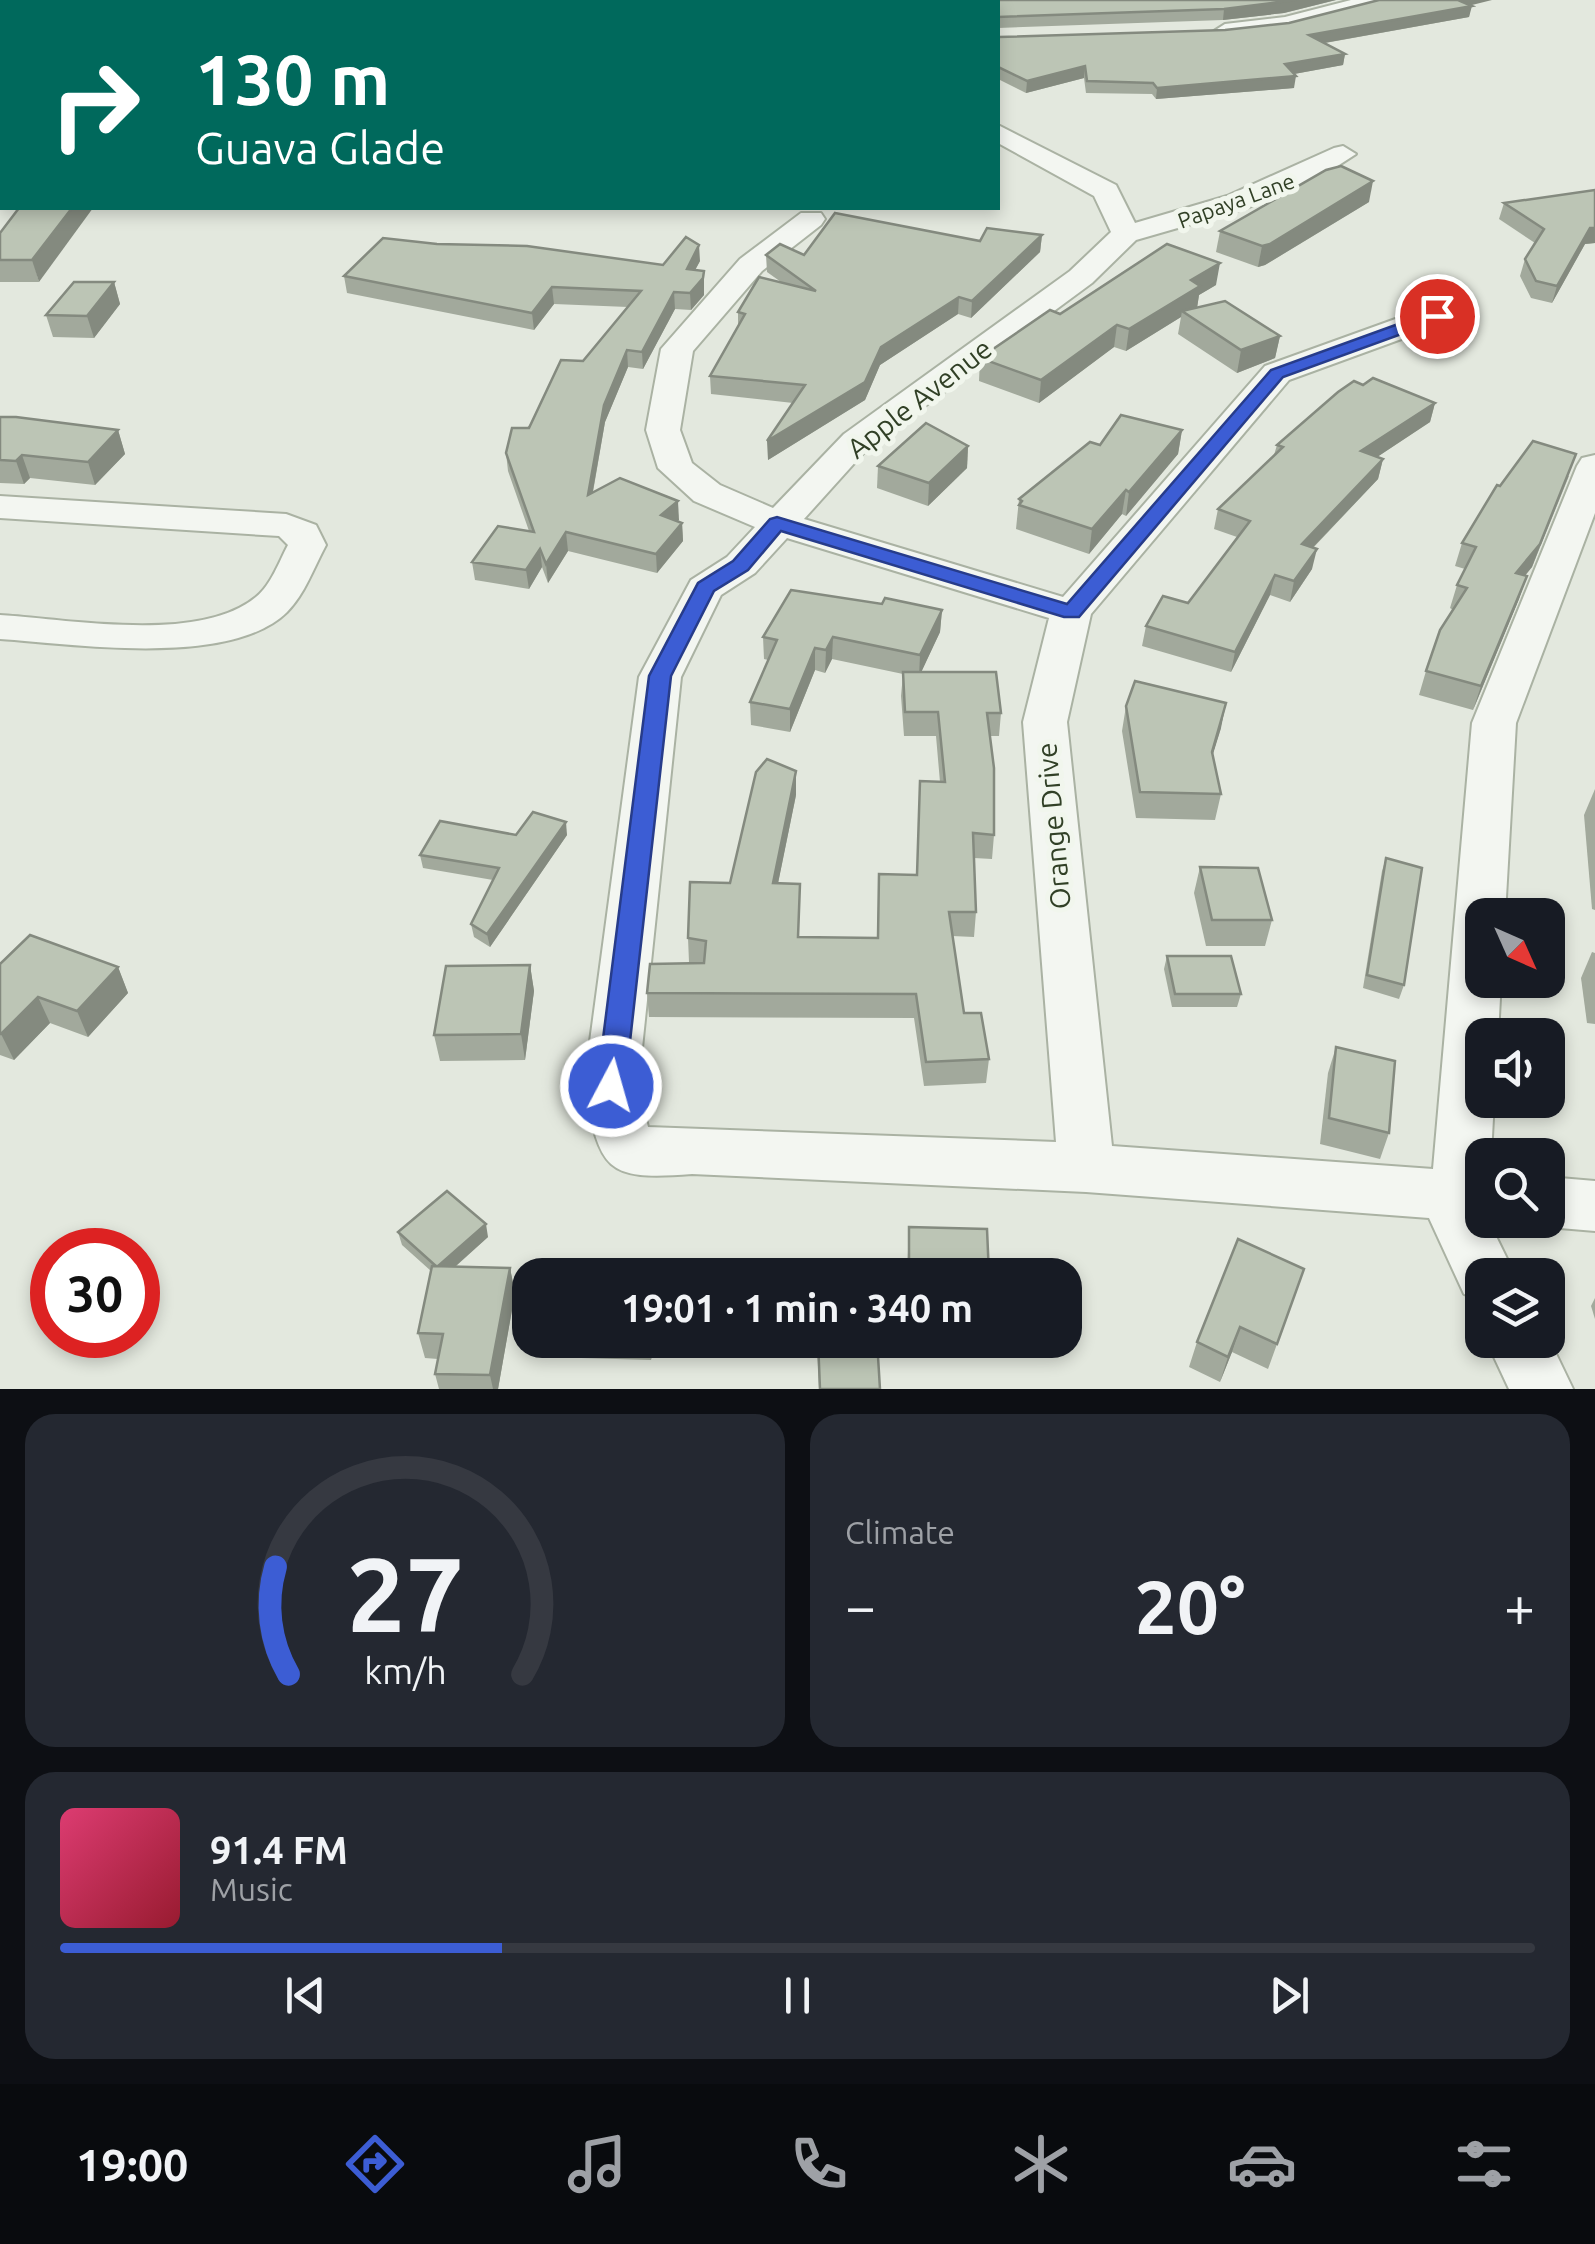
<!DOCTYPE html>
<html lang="en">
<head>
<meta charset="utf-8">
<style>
	:root { --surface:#171b24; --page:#242831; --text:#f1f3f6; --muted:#9ea1a6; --line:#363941; --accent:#3c5dd4 }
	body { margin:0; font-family:Ubuntu,sans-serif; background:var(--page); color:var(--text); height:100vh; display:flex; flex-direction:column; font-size:38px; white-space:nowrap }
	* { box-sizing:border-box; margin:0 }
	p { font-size:32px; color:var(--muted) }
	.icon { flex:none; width:55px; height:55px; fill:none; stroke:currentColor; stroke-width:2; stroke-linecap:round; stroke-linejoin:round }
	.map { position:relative; height:1389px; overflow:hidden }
	.sheet { display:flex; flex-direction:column; gap:25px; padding:25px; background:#0d0f14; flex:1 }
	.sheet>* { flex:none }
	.top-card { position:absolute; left:0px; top:0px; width:1000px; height:210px; box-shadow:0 5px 15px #0003; background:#00695c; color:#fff; overflow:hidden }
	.needle { width:65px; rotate:135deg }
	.buttons { position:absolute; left:1465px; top:898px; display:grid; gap:20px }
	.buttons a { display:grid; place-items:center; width:100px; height:100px; border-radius:20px; background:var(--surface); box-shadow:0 5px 15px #0003; font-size:50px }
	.speed { position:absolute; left:30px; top:1228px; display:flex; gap:20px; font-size:50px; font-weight:700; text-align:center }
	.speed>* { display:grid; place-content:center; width:130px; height:130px; border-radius:50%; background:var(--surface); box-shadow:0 5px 15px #0003; line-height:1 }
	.speed .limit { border:15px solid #d22; background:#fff; color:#111 }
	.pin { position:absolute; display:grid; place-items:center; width:85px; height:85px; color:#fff; margin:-42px; border:5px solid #fff; border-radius:50%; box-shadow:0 2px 10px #0007 }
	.me { position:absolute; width:110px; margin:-55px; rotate:6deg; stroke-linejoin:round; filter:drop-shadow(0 0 8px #0008) }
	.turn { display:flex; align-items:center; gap:35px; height:210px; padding:0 30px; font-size:45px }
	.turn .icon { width:130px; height:130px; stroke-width:2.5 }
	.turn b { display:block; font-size:70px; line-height:85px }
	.big { font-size:75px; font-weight:700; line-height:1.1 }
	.sheet .card { flex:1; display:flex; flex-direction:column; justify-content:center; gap:15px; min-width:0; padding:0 35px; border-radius:30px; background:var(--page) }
	.sheet .dial { align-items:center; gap:0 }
	.dial svg { height:260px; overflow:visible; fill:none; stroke:var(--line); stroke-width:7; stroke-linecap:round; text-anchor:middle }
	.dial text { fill:var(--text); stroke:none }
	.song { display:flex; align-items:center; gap:30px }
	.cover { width:120px; height:120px; border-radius:15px; background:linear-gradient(135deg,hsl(340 70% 55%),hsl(350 70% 35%)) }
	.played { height:10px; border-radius:5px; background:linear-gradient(90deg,var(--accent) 30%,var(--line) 30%) }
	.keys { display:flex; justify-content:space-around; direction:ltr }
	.heat { display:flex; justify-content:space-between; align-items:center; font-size:55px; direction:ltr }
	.sheet .tiles { flex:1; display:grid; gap:25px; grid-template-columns:1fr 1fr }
	.card:last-child { grid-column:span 2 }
	.trip { position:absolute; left:512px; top:1258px; width:570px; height:100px; border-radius:30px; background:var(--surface); box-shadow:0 5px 15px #0003; font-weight:700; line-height:100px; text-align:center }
	.tabs { display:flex; height:160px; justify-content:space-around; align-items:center; background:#090b0e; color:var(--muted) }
	.tabs .icon { width:70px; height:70px }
	.tabs .active { color:var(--accent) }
	.tabs b { font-size:45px; color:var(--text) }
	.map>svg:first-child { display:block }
</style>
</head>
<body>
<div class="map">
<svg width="1595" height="1389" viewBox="0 0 1595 1389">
	<rect width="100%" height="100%" fill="#e3e8de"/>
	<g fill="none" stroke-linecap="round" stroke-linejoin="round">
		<g stroke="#aab2a3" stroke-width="4">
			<g id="minor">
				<path d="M31,0h23l1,2h-22z"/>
				<path d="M1351,0h36l-3,5c-31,8 -149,47 -170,26l11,-7 60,-7z"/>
				<path d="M998,125l118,60 19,38 92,-27 107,-48 9,-2 13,8 -31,20 -78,34 -111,32 -44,43 -224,165 -64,71 259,78 202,-231 161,-58h22l5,7 -5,7 -159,58 -198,234 -24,108 45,424 321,23 39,-446 105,-257 5,-8 13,-3v58l-79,210 -11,192h-23v65h19l-3,55h-16v65h12l-3,55h-9v65h6l27,55h-33v26l-18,-7 -35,-76 -343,-26 -394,-18c-89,7 -91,-5 -108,-88l55,-409 52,-97 36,-23 28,-30 -61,-26 -36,-33 -12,-38 15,-81 79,-90 61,-46h20l4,6 -4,6 -59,46 -69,80 -13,79 12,33 28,22 53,23 71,-74 226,-163 41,-39 -17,-36 -96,-53zM787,538l262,80 -26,104 33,420 -408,-15 -10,-41 43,-409 40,-82 34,-22z"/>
				<path d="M0,496l286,18 30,11 10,20c-12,22 -21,49 -39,67 -57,56 -213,32 -287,27v-24c70,4 199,29 256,-18 15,-12 23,-35 32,-52l-9,-9 -279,-18z"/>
				<path d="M1548,1177l47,4v50l-47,-4 -20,-7h20z"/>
				<path d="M1548,1337l25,52h-64l-23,-49h62z"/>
			</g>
		</g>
		<use href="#minor" fill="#f3f6f1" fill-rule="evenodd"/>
	</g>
	<g fill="#a2a99c">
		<path d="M56,0h78l3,2h-80z"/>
		<path d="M868,0h468l-52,13 -61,7 -225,8v-26h-122z"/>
		<path d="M1471,5l-2,12 -144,26 20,11 -2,11 -49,9v14l-138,11 -4,-5 -66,-1 -2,-15 -58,15 -28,-14v-48l1,6 226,-7z"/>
		<path d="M1595,190v53l-10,1 -33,59 -21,-5 -11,-22 5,-17 10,-16 -36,-24 5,-16z"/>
		<path d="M1369,202l-104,63 -7,2 -42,-15 4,-21z"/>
		<path d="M19,208l20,74h-39v-49z"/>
		<path d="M1042,235l-2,17 -69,66 -13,-4 -78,51 -15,35 -97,60 25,-57 -82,-9 -1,-18 28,-50v-14l43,-30 -14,-10 -1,-17h38z"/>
		<path d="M437,244l226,21 37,-4 -5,9 9,18v7l-13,15 -16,-1 -32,60 -15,-2 -23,55 -12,70 86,28 -2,1 5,2 1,18 -26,32 -89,-22 -20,32 -6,-16 -13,22 -54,-9 -3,-18 57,-31 -21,-60 -2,-18 122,-146 -74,-3 -20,26 -187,-37 -3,-17z"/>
		<path d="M114,282l6,22 -26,34 -41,-1 -7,-22z"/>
		<path d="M1216,285l-17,10 -2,13 83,28 -5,22 -38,15 -59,-39 3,-17 -55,34 -12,-4 -75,56 -60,-22 1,-23 80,-44z"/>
		<path d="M1363,385l72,18 -5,19 -53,35 6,2 -5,20 -65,69 -1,21 -22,33 -20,-7 -39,77 -89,-26 4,-20 42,-23 49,-66 -23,-8 4,-20 56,-54 3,-10z"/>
		<path d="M0,417l118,13 7,24 -30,31 -65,-7 -6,6 -24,-1z"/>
		<path d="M1182,430l-4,24 -52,62 -4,-2 -33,40 -73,-25 3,-30 81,-54z"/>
		<path d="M968,446l-1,22 -39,38 -51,-18 1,-22z"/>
		<path d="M1569,476l-37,91 -7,8 -6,24 -46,111 -54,-15 7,-24 27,-61 -3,-2 7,-23 8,-16 -10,-3 7,-23 38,-57z"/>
		<path d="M882,604l60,6 -2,22 -19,40 80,41 -2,23h-9l4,99 -2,24 -18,-1 2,54 -2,25 -22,-1 12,77 25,46 -3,24 -62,3 -10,-68 -265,-1 -2,-24 48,-30 -6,-1 -1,-24 108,-143 -18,88 21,54 78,1 2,-64 37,1 24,-93 -4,-46h-32l-3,-40 2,-22 -71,-15 -7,14 -10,-3 -25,62 -39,-7 -1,-23 18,-42 -4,-1 -1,-22z"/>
		<path d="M1126,706l95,22 -9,28 9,38 -6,26 -79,-2 -14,-87z"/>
		<path d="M1595,789v121l-3,-1 -8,-94z"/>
		<path d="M516,835h51l-77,112 -16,-10 -3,-13 22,-44 -70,-12 -3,-13z"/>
		<path d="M1386,858l18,127 -5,14 -36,-11 19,-117z"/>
		<path d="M1200,867l72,53 -7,26h-59l-12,-53z"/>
		<path d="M1592,952l3,1v71l-8,-1 -6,-45z"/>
		<path d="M1167,956l74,38 -4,13h-65l-8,-38z"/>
		<path d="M0,964l118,3 10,26 -40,44 -38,-14 -36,37 -14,-5z"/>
		<path d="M530,965l4,26 -9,69 -85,1 -6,-26z"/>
		<path d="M1336,1047l53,86 -9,26 -60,-15 8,-71z"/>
		<path d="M909,1227l80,48h-82z"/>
		<path d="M398,1232l90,5 -33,30 55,1 5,25 -17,96h-59l-4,-15 3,-15 -13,-1 -7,-25 13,-62 -29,-26z"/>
		<path d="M1304,1269l-36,100 -36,-17 -12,30 -31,-15 8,-25z"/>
		<path d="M1595,1298v21l-4,-13z"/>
		<path d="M654,1340l-3,20 -70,-2 -2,-12z"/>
		<path d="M810,1340h179l-1,9 -111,-4 3,44h-61l-2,-45 -7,-1z"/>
	</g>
	<g fill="#848a7f">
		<path d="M1296,0h40l-52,13 -61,7 1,-11z"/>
		<path d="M1456,0h36l-24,6h4l-3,11 -162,29 2,-11z"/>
		<path d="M1345,54l-2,11 -60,11 2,-12z"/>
		<path d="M1085,66l-1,12 -58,15 1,-12z"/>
		<path d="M1296,76l-2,12 -138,11 1,-11z"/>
		<path d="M1373,181l-4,21 -104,63 -7,2 4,-21z"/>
		<path d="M72,208h21l-54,74 -7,-22z"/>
		<path d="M1590,228h5v15l-10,1 -33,59 5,-17z"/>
		<path d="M1042,235l-2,17 -69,66 1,-17z"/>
		<path d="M699,245l1,16 -13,24v-16z"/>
		<path d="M1220,263l-4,22 -17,10 -2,13 -15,3 -1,6 -55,34 3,-22 62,-49z"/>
		<path d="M704,271v24l-13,15 -1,-17z"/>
		<path d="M114,282l6,22 -26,34 -7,-22z"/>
		<path d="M552,287l2,17 -20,26 -2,-17z"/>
		<path d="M674,292l1,17 -32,60 -1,-17z"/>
		<path d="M959,297l-1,17 -78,51 -15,35 -97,60 -1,-19 114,-94z"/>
		<path d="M1117,325l-3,22 -75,56 2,-23z"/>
		<path d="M1280,336l-5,22 -38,15 4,-23z"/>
		<path d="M627,350l1,17 -23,55 -16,91 -1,-18 16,-90z"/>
		<path d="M1435,403l-5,19 -74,49 5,-20z"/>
		<path d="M118,430l7,24 -30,31 -7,-23z"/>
		<path d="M1182,430l-4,24 -52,62 3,-24z"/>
		<path d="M968,446l-1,22 -39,38 1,-23z"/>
		<path d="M1576,454l-44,113 -23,29 7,-23z"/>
		<path d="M22,455l8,23 -6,6 -8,-23z"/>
		<path d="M1383,459l-5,20 -81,85 5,-20z"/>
		<path d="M1126,490l-4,24 -33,40 3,-25z"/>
		<path d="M678,501l1,19 -17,13 -1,-18z"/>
		<path d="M682,523l1,18 -26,32 -1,-19z"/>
		<path d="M566,532l2,19 -20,32 -2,-19z"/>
		<path d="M540,549l2,18 -13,22 -3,-19z"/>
		<path d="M1317,549l-5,20 -22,33 4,-21z"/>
		<path d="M1275,575l-5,20 -39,77 4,-20z"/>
		<path d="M1527,576l-8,23 -46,111 8,-24z"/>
		<path d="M942,610l-2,22 -21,45 1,-22z"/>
		<path d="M833,637l-1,22 -7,14 1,-23z"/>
		<path d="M815,648v22l-25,62v-23z"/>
		<path d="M1226,703l-5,25 -15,49 6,-25z"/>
		<path d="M796,771v24l-23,113v-25z"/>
		<path d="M566,822l1,13 -77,112 -3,-13z"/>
		<path d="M530,965l4,26 -9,69 -4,-26z"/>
		<path d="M118,967l10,26 -40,44 -11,-26z"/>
		<path d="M38,997l12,26 -36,37 -13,-26z"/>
		<path d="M486,1224l2,13 -48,43 -3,-13z"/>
		<path d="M510,1268l5,25 -17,96h-5l-3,-14z"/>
		<path d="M1240,1327l-8,25 -12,30 8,-25z"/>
		<path d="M651,1340h3l-3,20 -1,-13z"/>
	</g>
	<g fill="#bcc5b5" stroke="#848a7f" stroke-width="2.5">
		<path d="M72,0h62l3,2h-61z"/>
		<path d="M878,0h418l-72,9 -226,8v-15h-121z"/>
		<path d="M1379,0h79l14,6 -163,29 36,19 -60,10 11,12 -139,12 -4,-5 -66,-2 -2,-15 -58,15 -29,-14v-36l1,6 226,-7 64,-7z"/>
		<path d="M1341,166l32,15 -103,63 -8,2 -42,-15 106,-61z"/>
		<path d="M1595,190v38h-5l-33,58 -21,-5 -11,-22 19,-30 -40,-26z"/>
		<path d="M19,208h53l-40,52h-32v-27z"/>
		<path d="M835,213l145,28 7,-13 55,7 -70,66 -13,-4 -78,50 -16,35 -98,59 38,-56 -95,-9 35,-62 -7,-2 21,-35 57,14 -50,-36 14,-11 24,11z"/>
		<path d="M686,237l13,8 -12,24 17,2 -1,7 -13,15 -16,-1 -32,60 -15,-2 -23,55 -16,90 32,-17 58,23 -17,14 21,8 -26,31 -90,-22 -20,32 -6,-15 -14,21 -54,-8 26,-36 36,6 -28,-79 6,-25h17l32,-68 22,1 58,-70 -89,-4 -20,26 -188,-37 39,-38 54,6 90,2 136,19z"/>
		<path d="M1167,244l53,19 -29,17 9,6 -71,43 -12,-4 -76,55 -61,-22 70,-48 10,4z"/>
		<path d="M74,282h40l-27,34 -41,-1z"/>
		<path d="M1225,301l55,35 -39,14 -59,-39z"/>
		<path d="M1373,378l62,25 -74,48 22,8 -81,85 15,5 -23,32 -19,-6 -40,77 -89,-26 17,-30 25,7 62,-82 -32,-12 65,-62 -6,-2 61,-53 16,-11 9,4z"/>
		<path d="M1121,415l61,15 -53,62 -3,-2 -34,39 -73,-24 3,-4 -3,-2 71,-57 10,3z"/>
		<path d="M0,417h16l102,13 -30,32 -66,-7 -6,6 -16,-1z"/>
		<path d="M926,423l42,23 -39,37 -51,-17z"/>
		<path d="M1533,441l43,13 -36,90 -24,29 11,3 -46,110 -55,-15 14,-41 27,-42 -10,-3 19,-38 -14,-4 35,-58 3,1z"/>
		<path d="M791,590l91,14 3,-6 57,12 -22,45 -87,-18 -7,13 -11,-2 -25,61 -40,-7 27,-62 -14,-3z"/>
		<path d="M903,672h93l5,41h-14l7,55v67l-21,-2 3,79h-27l15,101h17l8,46 -63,3 -10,-68 -269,-1 3,-29 54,-1 2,-22 -18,-3 2,-56 40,1 26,-111 11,-13 29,12 -23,112 27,1 -2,53 80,1 1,-64 38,1 3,-94 25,1 -7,-70h-33z"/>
		<path d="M1135,681l91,22 -14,49 9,42 -81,-2 -14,-86z"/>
		<path d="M533,812l33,10 -79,112 -16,-10 28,-56 -79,-13 20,-34 76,14z"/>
		<path d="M1386,858l36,10 -18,117 -37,-10z"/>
		<path d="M1200,867l58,1 14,52h-60z"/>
		<path d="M30,935l88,32 -41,44 -39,-14 -37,37h-1v-70z"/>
		<path d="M1167,956h64l10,38h-66z"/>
		<path d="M530,965l-9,69 -87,1 12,-69z"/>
		<path d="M1336,1047l59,14 -6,72 -60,-15z"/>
		<path d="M447,1191l39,33 -49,43 -39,-35z"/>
		<path d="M909,1227l78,2 2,46h-80z"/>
		<path d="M1238,1239l66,30 -27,75 -37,-17 -12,30 -31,-15z"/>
		<path d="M432,1266l78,2 -20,107 -55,-1 8,-40 -25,-1z"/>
		<path d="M580,1340h71l-1,7 -71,-1z"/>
		<path d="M818,1340h59l3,49h-60z"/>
	</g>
	<path fill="#3c5dd4" stroke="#273c8a" stroke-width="2.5" d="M1437,310l9,6 -3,3 -160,58 -204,240h-15l-283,-86 -33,39 -34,21 -43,85 -46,410 -4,9 -10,3 -10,-3 -4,-9 52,-410 49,-93 35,-22 37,-42 7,-2 290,87 204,-234z"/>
	<g text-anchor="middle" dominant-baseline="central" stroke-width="10" stroke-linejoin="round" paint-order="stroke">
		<g font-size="22" fill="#314026" stroke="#f1f6ed">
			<text transform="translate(1236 200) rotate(-20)">Papaya Lane</text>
		</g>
		<g font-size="28" fill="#314026" stroke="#f1f6ed">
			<text transform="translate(919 398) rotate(-38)">Apple Avenue</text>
			<text transform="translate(1053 826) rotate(-95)">Orange Drive</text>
		</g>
	</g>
</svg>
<div class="buttons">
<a><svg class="needle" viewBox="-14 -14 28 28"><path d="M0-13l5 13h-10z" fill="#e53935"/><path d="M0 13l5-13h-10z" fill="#9ea1a6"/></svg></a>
<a><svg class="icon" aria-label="sound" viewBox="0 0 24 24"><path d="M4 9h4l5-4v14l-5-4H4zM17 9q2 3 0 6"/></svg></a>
<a><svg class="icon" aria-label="search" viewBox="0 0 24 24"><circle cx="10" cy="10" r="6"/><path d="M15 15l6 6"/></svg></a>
<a><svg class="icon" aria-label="layers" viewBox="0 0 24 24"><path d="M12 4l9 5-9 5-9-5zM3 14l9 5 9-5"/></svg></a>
</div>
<div class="speed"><div class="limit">30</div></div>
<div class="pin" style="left:1437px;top:316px;background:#d93025"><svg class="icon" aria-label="arrive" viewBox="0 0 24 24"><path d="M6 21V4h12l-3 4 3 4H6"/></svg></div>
<svg class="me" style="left:611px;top:1086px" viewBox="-20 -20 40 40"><circle r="17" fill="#3c5dd4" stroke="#fff" stroke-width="3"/><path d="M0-11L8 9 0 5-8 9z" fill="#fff"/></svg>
<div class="trip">19:01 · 1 min · 340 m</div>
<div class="top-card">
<div class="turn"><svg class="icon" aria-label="right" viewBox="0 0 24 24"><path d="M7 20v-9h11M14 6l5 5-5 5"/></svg><div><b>130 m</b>Guava Glade</div></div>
</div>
</div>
<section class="sheet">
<div class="tiles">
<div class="card dial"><svg viewBox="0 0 100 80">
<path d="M14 69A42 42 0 1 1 86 69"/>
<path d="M14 69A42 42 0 0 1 10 36" stroke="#3c5dd4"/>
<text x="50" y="56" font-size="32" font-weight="700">27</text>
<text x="50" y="72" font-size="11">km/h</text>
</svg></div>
<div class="card"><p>Climate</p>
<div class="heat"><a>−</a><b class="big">20°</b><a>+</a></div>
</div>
<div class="card">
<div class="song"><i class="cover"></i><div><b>91.4 FM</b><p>Music</p></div></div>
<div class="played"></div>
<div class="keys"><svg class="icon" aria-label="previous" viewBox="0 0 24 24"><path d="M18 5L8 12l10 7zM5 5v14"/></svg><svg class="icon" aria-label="pause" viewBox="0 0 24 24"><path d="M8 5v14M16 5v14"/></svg><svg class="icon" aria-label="next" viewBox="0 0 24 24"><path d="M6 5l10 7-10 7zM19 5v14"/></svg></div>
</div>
</div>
</section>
<nav class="tabs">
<b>19:00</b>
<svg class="icon active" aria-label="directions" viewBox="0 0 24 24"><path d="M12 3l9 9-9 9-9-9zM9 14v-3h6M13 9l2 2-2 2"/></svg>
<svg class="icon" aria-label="music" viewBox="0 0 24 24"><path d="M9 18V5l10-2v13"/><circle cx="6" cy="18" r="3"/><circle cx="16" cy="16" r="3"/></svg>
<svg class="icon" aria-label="phone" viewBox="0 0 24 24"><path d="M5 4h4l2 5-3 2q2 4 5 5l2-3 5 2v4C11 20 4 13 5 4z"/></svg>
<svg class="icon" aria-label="climate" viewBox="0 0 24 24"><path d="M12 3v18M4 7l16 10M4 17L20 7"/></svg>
<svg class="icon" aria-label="car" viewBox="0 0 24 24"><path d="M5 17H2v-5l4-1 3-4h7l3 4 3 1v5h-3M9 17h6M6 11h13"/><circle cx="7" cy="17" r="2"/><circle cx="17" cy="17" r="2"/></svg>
<svg class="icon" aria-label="filters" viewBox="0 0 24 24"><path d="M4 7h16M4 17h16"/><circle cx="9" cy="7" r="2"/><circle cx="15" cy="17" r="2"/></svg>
</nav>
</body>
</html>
